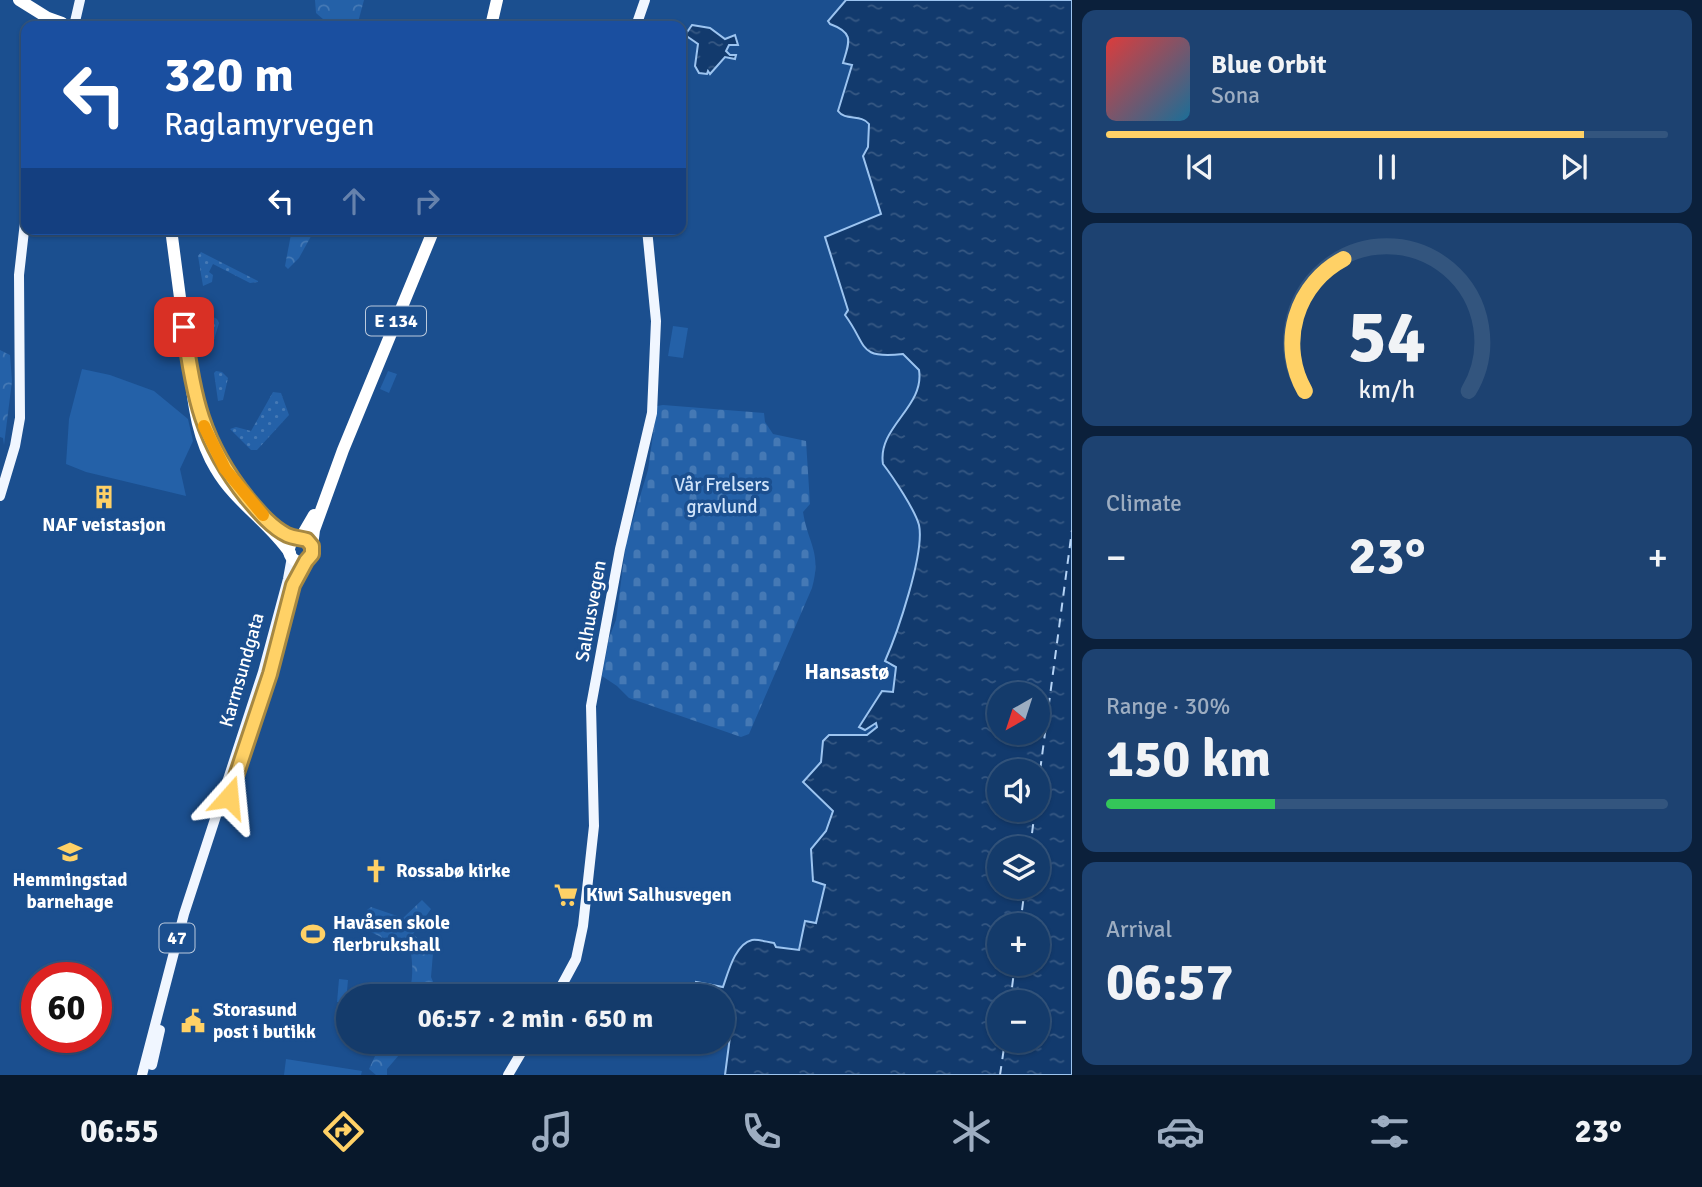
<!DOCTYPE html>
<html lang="en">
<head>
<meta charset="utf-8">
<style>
	:root { --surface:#143b6b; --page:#1d4271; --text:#f1f3f6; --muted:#9dadc1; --line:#33557e; --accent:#ffd166 }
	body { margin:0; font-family:Signika,sans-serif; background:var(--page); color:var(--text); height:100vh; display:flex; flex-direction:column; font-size:26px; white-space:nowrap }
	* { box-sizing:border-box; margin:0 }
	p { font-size:23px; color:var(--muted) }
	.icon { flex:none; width:38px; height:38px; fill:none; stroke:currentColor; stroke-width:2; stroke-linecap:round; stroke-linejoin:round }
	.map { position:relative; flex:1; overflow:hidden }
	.panel { display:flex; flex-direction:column; gap:10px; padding:10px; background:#0b203b; width:630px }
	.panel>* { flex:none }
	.banner { position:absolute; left:21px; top:21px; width:665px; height:214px; border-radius:14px; box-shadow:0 2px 5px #0004,0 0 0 2px var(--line); background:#1a4fa0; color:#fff; overflow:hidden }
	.needle { width:46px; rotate:219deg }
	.fabs { position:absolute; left:987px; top:682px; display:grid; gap:14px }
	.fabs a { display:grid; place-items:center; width:63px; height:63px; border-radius:50%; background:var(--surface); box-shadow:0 2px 5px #0004,0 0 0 2px var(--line); font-size:35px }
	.speed { position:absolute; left:21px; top:962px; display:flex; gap:14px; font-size:35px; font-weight:700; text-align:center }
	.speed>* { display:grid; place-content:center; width:91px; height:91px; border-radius:50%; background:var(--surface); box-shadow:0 2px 5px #0004,0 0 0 2px var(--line); line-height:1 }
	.speed .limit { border:10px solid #d22; background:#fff; color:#111 }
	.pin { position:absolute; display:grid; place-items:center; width:60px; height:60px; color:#fff; margin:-30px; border-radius:14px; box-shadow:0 4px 10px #0006 }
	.me { position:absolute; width:77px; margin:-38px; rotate:18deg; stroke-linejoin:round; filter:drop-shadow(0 0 5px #0008) }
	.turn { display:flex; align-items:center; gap:24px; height:147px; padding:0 28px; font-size:32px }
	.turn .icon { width:91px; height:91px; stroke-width:2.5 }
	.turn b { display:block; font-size:49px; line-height:60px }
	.lanes { display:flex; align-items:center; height:66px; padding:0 28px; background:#0003; justify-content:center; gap:35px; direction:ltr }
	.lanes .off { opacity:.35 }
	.big { font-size:52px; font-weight:700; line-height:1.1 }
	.panel .card { flex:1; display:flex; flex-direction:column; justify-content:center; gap:10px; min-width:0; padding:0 24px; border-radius:14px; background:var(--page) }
	.panel .dial { align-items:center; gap:0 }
	.dial svg { height:182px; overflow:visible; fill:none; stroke:var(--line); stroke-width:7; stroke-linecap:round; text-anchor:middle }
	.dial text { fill:var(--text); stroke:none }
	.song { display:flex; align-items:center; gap:21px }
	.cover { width:84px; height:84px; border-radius:10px; background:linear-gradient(135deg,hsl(0 70% 55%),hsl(200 70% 35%)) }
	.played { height:7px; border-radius:4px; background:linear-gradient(90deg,var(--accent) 85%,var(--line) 85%) }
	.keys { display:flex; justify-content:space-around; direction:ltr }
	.heat { display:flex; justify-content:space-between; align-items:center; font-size:38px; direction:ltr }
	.charge { height:10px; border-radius:5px; background:linear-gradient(90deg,#34c759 30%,var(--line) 0) }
	.trip { position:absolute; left:336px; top:984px; width:399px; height:70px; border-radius:35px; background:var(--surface); box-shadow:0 2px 5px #0004,0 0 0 2px var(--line); font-weight:700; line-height:70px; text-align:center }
	.tabs { display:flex; height:112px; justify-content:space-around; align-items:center; background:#08182b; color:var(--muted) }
	.tabs .icon { width:49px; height:49px }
	.tabs .current { color:var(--accent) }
	.tabs b { font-size:32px; color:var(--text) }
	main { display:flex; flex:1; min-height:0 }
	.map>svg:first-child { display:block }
</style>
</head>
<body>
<main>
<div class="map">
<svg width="1072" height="1075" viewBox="0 0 1072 1075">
	<defs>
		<pattern id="grass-dots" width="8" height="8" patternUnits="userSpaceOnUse" patternTransform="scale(1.75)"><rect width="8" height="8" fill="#2461a8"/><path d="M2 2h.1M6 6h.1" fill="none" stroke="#4579b5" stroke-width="1.8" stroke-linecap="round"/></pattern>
		<pattern id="forest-crowns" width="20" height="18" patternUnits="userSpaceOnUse" patternTransform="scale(1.75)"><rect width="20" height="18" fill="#2461a8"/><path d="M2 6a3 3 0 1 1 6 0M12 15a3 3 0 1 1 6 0" fill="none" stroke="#4579b5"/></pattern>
		<pattern id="cemetery-stones" width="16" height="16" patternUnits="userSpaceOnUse" patternTransform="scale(1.75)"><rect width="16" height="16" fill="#2461a8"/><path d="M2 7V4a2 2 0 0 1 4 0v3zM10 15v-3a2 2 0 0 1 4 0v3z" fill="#4579b5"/></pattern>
		<pattern id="water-ripples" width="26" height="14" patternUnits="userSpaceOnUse" patternTransform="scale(1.75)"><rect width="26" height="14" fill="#123a6d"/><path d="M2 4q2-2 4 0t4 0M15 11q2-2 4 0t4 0" fill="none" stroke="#365883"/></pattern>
	</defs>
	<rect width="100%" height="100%" fill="#1b4f8f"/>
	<g fill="url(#grass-dots)">
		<path d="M201,252l57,29v1l-8,1 -37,-19 -4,8 4,3 -1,7 -9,4 -5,-30z"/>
		<path d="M209,315l8,4 2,4 -6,20h-3l-4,-27z"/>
		<path d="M216,371l6,1 6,6 -5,22 -5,1 -4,-28z"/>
		<path d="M273,392l8,1 8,22 -32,35h-6l-21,-21 6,-2 15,4z"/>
	</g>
	<g fill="url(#forest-crowns)">
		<path d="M315,0h49l-7,26h-26l-15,-13z"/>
		<path d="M292,229h23l-16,29 -11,11 -3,-3z"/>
		<path d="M0,350l10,5 2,26 -8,64 -1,-7 -3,-1z"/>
		<path d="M422,900l9,9 -18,25 20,19 -2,24 8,19h-32c7,-12 6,-34 3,-48l-6,-2 -18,3 -4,-5 -1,-7 -10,-5 -7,-10 3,-12 4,-3 32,11z"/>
		<path d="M382,1041h29l-24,28v6h-11l-7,-6z"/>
	</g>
	<path fill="url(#cemetery-stones)" d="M663,405l101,8 1,9 8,12 33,7 4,63 -7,8c5,32 19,40 9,76l-63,146 -8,3 -112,-39 -12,-12 -15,-10 7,-38 7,-18 10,-77 22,-73 9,-64z"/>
	<g fill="#2461a8">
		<path d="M673,326l15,2 -5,30 -15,-2z"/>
		<path d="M82,369l28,6 44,16 34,28 5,22 -13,28 6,27 -100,-24 -20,-8 3,-45z"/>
		<path d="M388,371l9,3 -8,19 -9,-4z"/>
		<path d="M339,979l9,1 -2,23 -9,-1z"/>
		<path d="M286,1059l76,12 -1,4h-77z"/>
	</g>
	<g fill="url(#water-ripples)" stroke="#9cc4f0" stroke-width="2" fill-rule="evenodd">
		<path d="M846,0h226v1075h-347l6,-46 -8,-8v-25h-25l-4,-6 2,-8 27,5c5,-14 12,-43 29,-47 6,-1 15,2 22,3l2,4 23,3 6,-29 11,2 9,-38 -12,-4 -2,-32 15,-18 7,-20 -30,-29 18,-20 2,-21 6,-6h38l10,-8 -1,-4 -11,7 -6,-3 23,-36 11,1 3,-25 -11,-6c12,-27 40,-108 34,-136 -4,-15 -26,-48 -36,-61 -6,-37 42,-57 36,-94l-16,-16c-46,5 -35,-8 -58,-39l3,-5 -23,-73 56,-23 -18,-58 5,-9 1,-23c-8,-10 -24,-3 -31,-13l14,-46 -9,-2c6,-21 12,-30 -13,-39l-2,-3zM999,695h39v38h-39zM999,772h39v38h-39zM999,849h39v38h-39zM999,926h39v38h-39zM999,1003h39v38h-39z"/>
		<path d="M692,25l18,3 15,11 10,-4 3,10h-9l-3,6 4,4h6l-1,4 -10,-2 -15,17 -2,-3 -1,3 -8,-1 -4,-7 3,-22 -13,-9z"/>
	</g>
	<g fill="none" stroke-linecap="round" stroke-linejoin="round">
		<g stroke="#b5d3f5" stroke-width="2" stroke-dasharray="9 7" stroke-linecap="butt">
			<path d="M1038,786l34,-256"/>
			<path d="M1030,849l5,-39"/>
			<path d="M1020,926l5,-39"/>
			<path d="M1010,1003l5,-39"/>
			<path d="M1000,1075l5,-34"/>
		</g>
		<g stroke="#f0f6ff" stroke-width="10">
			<path d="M74,26l6,-26"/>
			<path d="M636,26l9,-26"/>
			<path d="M0,496l15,-50 5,-28 -1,-143 7,-62"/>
			<path d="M292,589l14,-28"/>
			<path d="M556,996l20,-37 7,-33 11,-100 -3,-120 29,-157 32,-136 4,-92 -9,-92"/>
			<path d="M152,1065l8,-35"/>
			<path d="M142,1075l42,-161 79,-242 25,-93 4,-22"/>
			<path d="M508,1075l20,-34"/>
		</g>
		<g stroke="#fff" stroke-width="12">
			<path d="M19,0l29,18 14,5"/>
			<path d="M491,26l6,-26"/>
			<path d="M171,229c5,41 11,81 16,122 6,41 7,82 29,118 19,33 53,53 74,84"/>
			<circle cx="301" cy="550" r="12"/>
			<path d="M300,539l14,-24"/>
			<path d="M312,546l2,-16 29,-80 91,-221"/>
		</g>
	</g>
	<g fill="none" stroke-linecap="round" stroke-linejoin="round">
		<g stroke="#a68842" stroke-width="18">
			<path id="route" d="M184,327c9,69 18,115 63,171 11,13 24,29 40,37 7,3 13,3 20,5l5,6v8l-6,7 -13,24 -23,89 -41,123"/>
		</g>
		<use href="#route" stroke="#ffd166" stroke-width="12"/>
		<path stroke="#f59e0b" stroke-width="12" d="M204,426l21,43 38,46"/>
	</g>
	<defs>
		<g id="building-bare" transform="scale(1.89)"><path d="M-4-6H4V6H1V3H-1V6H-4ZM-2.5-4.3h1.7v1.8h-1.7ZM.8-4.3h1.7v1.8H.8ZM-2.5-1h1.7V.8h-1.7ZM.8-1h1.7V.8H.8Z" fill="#ffd166" stroke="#1b4f8f" stroke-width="2.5" paint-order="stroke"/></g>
		<g id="school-bare" transform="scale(1.89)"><path d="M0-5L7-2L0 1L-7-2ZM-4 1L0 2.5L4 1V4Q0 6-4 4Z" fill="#ffd166" stroke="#1b4f8f" stroke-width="2.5" paint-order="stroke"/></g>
		<g id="church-bare" transform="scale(1.89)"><path d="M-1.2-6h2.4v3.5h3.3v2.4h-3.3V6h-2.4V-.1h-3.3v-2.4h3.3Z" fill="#ffd166" stroke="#1b4f8f" stroke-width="2.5" paint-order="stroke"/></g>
		<g id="supermarket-bare" transform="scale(1.89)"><path d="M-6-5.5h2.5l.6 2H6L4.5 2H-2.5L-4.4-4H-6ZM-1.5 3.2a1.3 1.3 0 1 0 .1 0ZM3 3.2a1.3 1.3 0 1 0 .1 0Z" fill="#ffd166" stroke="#1b4f8f" stroke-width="2.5" paint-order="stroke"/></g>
		<g id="stadium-bare" transform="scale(1.89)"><path d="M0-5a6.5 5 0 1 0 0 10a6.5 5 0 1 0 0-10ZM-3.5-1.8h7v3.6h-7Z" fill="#ffd166" stroke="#1b4f8f" stroke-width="2.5" paint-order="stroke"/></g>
		<g id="civic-bare" transform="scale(1.89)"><path d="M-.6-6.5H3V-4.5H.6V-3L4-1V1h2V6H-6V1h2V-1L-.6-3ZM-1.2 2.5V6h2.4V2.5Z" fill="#ffd166" stroke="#1b4f8f" stroke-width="2.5" paint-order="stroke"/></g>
	</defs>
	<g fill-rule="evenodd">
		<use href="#building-bare" x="104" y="497"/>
		<use href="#school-bare" x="70" y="852"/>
		<use href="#church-bare" x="376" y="871"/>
		<use href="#supermarket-bare" x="566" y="895"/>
		<use href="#stadium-bare" x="313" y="934"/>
		<use href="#civic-bare" x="193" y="1021"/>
	</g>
	<g text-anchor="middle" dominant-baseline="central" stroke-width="7" stroke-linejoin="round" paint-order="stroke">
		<g fill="#1b4f8f" stroke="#bbcadd" stroke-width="2">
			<rect x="366" y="306.5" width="60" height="29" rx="5"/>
			<rect x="159.5" y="923.5" width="35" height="29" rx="5"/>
		</g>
		<g font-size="18" font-weight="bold" fill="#fff">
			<text x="396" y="321">E 134</text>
			<text x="177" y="938">47</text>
		</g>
		<g font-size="19" fill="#cfe3fa" stroke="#1b4f8f">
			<text x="722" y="485">Vår Frelsers<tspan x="722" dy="22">gravlund</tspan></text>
		</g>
		<g font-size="19" font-weight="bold" fill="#fff" stroke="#1b4f8f" text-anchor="start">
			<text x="104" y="525" text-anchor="middle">NAF veistasjon</text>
			<text x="396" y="871">Rossabø kirke</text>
			<text x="70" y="880" text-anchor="middle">Hemmingstad<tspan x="70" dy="22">barnehage</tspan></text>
			<text x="586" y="895">Kiwi Salhusvegen</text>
			<text x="333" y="923">Havåsen skole<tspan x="333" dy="22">flerbrukshall</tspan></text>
			<text x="213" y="1010">Storasund<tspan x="213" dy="22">post i butikk</tspan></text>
		</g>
		<g font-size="19" fill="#fff" stroke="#1b4f8f">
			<text transform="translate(591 611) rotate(-80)">Salhusvegen</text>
			<text transform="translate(242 670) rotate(-74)">Karmsundgata</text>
		</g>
		<g font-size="21" font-weight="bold" fill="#fff" stroke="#1b4f8f">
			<text x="847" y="672">Hansastø</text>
		</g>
	</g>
</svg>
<div class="fabs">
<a><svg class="needle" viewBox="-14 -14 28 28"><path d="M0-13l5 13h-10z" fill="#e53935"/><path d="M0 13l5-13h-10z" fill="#9dadc1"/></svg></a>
<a><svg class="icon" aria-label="sound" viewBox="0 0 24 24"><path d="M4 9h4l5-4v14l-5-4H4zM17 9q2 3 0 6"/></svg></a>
<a><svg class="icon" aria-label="layers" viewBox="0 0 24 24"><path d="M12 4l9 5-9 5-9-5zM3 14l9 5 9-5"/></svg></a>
<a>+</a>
<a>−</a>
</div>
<div class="speed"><div class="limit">60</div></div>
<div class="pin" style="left:184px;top:327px;background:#d93025"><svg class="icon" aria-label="arrive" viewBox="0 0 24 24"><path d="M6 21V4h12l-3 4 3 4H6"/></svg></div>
<svg class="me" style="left:229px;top:797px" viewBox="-20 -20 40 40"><path d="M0-17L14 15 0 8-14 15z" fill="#ffd166" stroke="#fff" stroke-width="4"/></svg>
<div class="trip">06:57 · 2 min · 650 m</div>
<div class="banner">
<div class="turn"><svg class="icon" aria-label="left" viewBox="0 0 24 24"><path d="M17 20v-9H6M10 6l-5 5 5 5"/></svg><div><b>320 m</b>Raglamyrvegen</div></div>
<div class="lanes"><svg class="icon" aria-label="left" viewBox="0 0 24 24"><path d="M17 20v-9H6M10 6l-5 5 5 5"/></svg><svg class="icon off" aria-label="ahead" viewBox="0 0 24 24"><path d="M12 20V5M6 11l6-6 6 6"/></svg><svg class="icon off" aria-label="right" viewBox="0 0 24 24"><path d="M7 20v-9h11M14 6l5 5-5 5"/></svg></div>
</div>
</div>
<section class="panel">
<div class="card">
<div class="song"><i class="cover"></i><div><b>Blue Orbit</b><p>Sona</p></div></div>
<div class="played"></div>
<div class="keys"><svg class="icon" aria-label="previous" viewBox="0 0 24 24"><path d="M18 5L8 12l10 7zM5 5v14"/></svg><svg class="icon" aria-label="pause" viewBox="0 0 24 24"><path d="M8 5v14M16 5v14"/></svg><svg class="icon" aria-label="next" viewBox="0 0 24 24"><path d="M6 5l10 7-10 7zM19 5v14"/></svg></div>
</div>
<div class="card dial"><svg viewBox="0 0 100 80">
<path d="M14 69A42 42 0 1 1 86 69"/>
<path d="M14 69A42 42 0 0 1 31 11" stroke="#ffd166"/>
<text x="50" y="56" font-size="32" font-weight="700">54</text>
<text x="50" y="72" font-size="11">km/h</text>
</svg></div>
<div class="card"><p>Climate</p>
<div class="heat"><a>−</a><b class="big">23°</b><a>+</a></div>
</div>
<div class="card"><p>Range · 30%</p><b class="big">150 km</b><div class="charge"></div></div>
<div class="card"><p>Arrival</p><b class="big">06:57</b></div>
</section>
</main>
<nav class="tabs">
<b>06:55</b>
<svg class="icon current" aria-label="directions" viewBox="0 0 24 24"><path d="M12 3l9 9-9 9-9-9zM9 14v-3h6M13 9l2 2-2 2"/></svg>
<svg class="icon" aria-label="music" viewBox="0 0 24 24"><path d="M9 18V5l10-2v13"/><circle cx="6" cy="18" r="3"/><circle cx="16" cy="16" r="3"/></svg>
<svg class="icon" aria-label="phone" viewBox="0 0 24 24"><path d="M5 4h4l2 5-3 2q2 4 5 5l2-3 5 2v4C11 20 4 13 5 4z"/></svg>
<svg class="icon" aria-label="climate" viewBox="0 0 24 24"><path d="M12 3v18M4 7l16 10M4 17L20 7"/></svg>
<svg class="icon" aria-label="car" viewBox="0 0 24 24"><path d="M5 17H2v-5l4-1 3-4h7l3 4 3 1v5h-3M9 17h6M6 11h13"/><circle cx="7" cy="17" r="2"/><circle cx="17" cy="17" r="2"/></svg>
<svg class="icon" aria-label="filters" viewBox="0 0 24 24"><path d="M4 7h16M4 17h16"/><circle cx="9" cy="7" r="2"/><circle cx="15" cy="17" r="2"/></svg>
<b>23°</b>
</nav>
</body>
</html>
